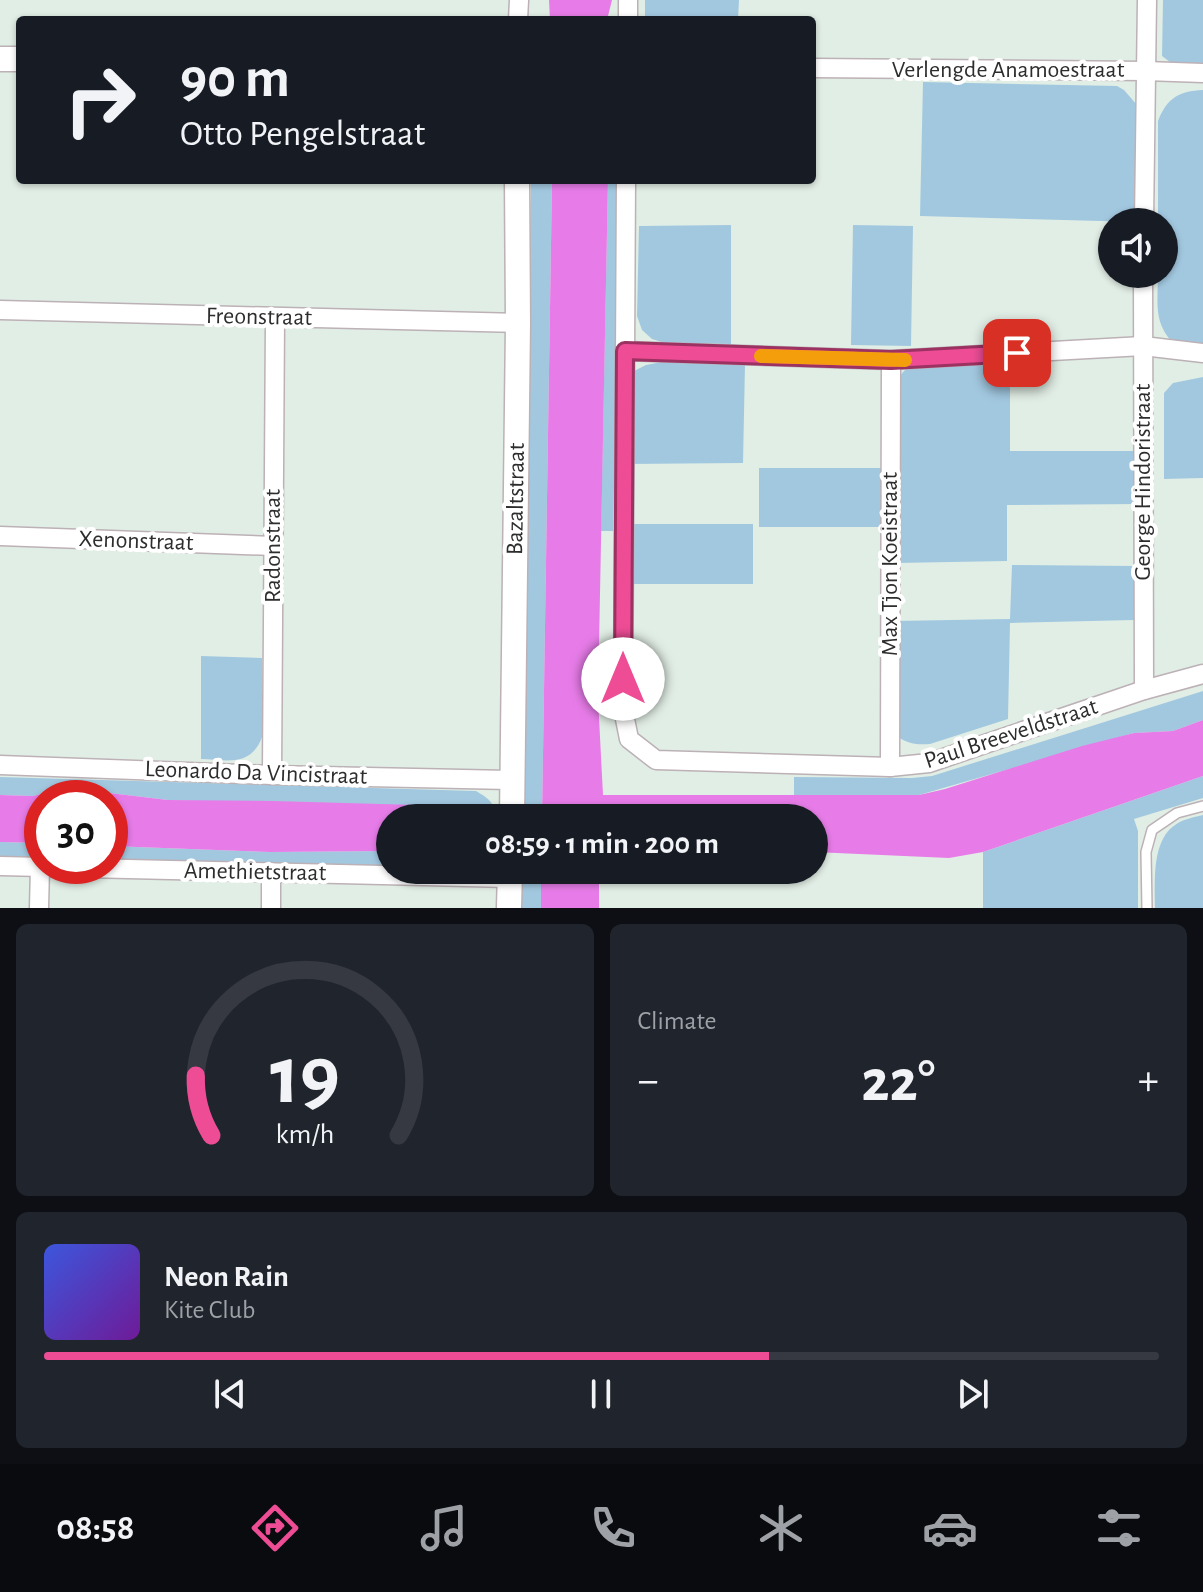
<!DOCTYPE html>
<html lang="en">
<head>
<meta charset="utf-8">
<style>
	:root { --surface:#171b24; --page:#20242c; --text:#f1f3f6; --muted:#9ea1a6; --line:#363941; --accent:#ee4d96 }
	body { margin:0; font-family:"Alegreya Sans",sans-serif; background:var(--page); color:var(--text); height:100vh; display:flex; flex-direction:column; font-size:30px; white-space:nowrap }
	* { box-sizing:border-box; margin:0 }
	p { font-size:26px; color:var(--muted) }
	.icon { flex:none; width:44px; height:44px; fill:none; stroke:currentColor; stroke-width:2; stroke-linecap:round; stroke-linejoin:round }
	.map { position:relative; height:908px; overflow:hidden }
	.drawer { display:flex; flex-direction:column; gap:16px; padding:16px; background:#0d0f14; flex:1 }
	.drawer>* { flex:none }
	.guide { position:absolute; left:16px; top:16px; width:800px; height:168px; border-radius:8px; box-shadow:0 2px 6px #0004; background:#171b24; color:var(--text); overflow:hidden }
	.tools { position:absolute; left:1098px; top:208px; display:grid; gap:16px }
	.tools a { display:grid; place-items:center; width:80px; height:80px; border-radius:50%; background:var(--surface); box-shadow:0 2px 6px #0004; font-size:40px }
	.speed { position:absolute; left:24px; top:780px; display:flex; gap:16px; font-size:40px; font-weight:700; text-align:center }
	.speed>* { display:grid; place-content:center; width:104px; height:104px; border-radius:50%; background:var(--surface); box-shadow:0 2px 6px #0004; line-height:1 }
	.speed .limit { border:12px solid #d22; background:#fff; color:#111 }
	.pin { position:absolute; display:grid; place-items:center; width:68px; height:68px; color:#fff; margin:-34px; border-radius:16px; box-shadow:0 4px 12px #0006 }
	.me { position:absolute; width:88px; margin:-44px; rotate:0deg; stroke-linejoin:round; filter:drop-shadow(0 0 6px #0008) }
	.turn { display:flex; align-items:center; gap:28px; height:168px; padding:0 32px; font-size:36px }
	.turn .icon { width:104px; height:104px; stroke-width:2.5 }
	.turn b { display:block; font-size:56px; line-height:68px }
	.big { font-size:60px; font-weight:700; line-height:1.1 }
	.drawer .card { flex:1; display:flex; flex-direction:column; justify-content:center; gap:12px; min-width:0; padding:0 28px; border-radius:12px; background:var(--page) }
	.drawer .dial { align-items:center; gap:0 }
	.dial svg { height:208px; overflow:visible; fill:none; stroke:var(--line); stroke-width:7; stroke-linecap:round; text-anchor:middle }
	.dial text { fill:var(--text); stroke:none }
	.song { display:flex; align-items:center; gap:24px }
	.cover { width:96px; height:96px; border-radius:12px; background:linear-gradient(135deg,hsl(230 70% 55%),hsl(280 70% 35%)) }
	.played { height:8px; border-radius:4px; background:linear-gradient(90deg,var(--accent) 65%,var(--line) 65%) }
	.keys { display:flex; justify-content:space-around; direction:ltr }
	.heat { display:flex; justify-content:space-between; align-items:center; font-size:44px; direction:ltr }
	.drawer .tiles { flex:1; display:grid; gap:16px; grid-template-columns:1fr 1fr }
	.card:last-child { grid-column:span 2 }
	.trip { position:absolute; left:376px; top:804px; width:452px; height:80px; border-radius:40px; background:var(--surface); box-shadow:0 2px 6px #0004; font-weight:700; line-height:80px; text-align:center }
	.dock { display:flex; height:128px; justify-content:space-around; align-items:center; background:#090b0e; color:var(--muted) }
	.dock .icon { width:56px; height:56px }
	.dock .selected { color:var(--accent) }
	.dock b { font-size:36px; color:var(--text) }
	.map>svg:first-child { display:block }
</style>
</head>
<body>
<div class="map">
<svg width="1203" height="908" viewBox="0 0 1203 908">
	<rect width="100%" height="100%" fill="#e1eee5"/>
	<g fill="#a2c8e0">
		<path d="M645,0h94l-1,20h-93z"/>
		<path d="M1163,0h40v66l-29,-1 -12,-9z"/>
		<path d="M923,82l194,4 7,4 13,15 2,117 -219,-6z"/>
		<path d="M1203,90v256l-31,-4c-19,-21 -14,-41 -14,-68h6v-52h-6v-101c9,-23 21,-30 45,-31z"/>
		<path d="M531,180h21l-10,638h-20z"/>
		<path d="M608,180h13l-8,351h-12z"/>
		<path d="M731,225v119l-66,-1 -13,-4 -10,-9 -5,-14 2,-90z"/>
		<path d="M853,225l60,1 -2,120 -60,-1z"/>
		<path d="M662,362l83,2 -2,99 -118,1 9,-93 12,-6z"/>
		<path d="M921,364l89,2v85h128l1,53 -132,1v56l-111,2 2,-182c5,-12 10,-15 23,-17z"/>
		<path d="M1203,377v101l-39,1v-86l9,-10z"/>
		<path d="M759,468h123l1,59h-124z"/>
		<rect x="634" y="524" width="119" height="60"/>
		<path d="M1012,565l122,1v54l-124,3 -2,96 -78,25c-13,1 -21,0 -32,-7l-5,-116 117,-2z"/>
		<path d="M201,656l61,2v79c-11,30 -35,23 -61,22z"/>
		<path d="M1203,691v29l-30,11 -39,2 -215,62h-125v-18l118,1 20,-2z"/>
		<path d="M1203,776v22l-69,21 4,12v77h-155v-56z"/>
		<path d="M0,777l476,14c12,7 20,12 19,27h-19l-5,-8 -303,-10 -67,-8 -48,-1 -20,5 -33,-1z"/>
		<path d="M1203,815v93h-48c0,-27 -4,-70 23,-85 7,-4 17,-6 25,-8z"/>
		<path d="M0,842l42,1v14l-42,-1z"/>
		<path d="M110,846l160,6 120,-1v17l-280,-9z"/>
		<path d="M522,870h19v38h-20z"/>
	</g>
	<g fill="#e77ce8">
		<path d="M549,0h63l-4,16 -4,4h-54z"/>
		<path d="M552,180h56l-10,518 5,97h316l26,-6 137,-43 52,-13 39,-2 30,-11v56l-220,76 -34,6 -135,-6v-34h-272z"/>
		<path d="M53,791l48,1 67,8 105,1 180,5 18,4 5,8h-86v33l-120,1 -160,-6v-48h-68v45l-42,-1v-47l33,1z"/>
		<rect x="541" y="870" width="58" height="38"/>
	</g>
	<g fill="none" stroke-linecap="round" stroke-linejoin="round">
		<g stroke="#bcb1b6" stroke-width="12">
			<path id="service" d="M1147,908l-1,-56 6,-22 25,-17 26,-7"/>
		</g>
		<g stroke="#bcb1b6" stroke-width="21">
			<g id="minor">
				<path d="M518,20l1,-20"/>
				<path d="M628,20v-20"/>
				<path d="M812,68l333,3 58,2"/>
				<path d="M626,180l-3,529 6,30 27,21 234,7 39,-4 215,-73 59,-16"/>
				<path d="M1144,222l3,-222"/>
				<path d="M1143,274l1,416"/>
				<path d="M0,310l518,13"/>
				<path d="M625,351l266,9 252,-14 60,7"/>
				<path d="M0,536l273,10"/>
				<path d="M0,765l272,10 241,5"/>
				<path d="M890,767l1,-407"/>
				<path d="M272,775l3,-457"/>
				<path d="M0,866l509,12"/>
				<path d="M39,908l1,-41"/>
				<path d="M271,908v-36"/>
			</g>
		</g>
		<g stroke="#bcb1b6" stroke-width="27">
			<g id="tertiary">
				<path d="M0,59h20"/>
				<path d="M512,818l6,-495 -1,-143"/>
				<path d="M509,908l1,-38"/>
			</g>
		</g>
		<use href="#service" stroke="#fff" stroke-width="9"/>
		<use href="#minor" stroke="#fff" stroke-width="18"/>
		<use href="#tertiary" stroke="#fff" stroke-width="24"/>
	</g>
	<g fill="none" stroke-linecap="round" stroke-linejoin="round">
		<g stroke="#9b3262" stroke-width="20">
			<path id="route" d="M623,679l2,-328 266,9 126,-7"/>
		</g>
		<use href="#route" stroke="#ee4d96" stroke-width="14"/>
		<path stroke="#f59e0b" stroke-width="14" d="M761,356l144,4"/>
	</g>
	<g text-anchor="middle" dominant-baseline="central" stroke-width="8" stroke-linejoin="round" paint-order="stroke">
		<g font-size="24" fill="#2d2d2d" stroke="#fff">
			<text x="1008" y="70">Verlengde Anamoestraat</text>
			<text transform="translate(259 317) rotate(1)">Freonstraat</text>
			<text transform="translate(1143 482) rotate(-90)">George Hindoristraat</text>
			<text transform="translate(516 499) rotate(-89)">Bazaltstraat</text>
			<text transform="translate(136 541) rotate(2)">Xenonstraat</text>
			<text transform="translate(273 546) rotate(-90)">Radonstraat</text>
			<text transform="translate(890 564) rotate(-90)">Max Tjon Koeistraat</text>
			<text transform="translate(1011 734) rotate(-18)">Paul Breeveldstraat</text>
			<text transform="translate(256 773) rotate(2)">Leonardo Da Vincistraat</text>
			<text transform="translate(255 872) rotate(1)">Amethietstraat</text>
		</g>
	</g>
</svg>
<div class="tools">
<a><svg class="icon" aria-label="sound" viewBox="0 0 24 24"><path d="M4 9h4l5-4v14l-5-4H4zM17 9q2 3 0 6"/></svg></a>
</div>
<div class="speed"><div class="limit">30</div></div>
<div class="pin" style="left:1017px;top:353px;background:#d93025"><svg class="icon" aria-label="arrive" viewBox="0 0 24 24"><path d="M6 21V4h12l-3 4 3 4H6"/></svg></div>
<svg class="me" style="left:623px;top:679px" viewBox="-20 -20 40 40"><circle r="19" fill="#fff"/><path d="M0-13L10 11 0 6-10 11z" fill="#ee4d96"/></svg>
<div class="trip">08:59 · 1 min · 200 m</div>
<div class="guide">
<div class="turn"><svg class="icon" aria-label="right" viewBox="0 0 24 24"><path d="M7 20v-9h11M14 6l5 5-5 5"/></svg><div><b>90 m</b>Otto Pengelstraat</div></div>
</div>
</div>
<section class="drawer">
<div class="tiles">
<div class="card dial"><svg viewBox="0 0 100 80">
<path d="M14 69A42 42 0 1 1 86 69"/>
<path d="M14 69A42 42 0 0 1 8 46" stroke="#ee4d96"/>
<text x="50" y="56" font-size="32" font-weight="700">19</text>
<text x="50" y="72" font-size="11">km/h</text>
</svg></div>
<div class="card"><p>Climate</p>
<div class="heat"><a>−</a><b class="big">22°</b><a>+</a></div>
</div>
<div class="card">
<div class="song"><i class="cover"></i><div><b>Neon Rain</b><p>Kite Club</p></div></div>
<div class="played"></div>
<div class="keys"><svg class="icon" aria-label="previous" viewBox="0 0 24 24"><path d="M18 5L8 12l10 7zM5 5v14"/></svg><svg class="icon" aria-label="pause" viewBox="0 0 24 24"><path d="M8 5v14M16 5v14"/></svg><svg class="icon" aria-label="next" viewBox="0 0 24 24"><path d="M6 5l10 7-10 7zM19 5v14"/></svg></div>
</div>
</div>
</section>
<nav class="dock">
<b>08:58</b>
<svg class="icon selected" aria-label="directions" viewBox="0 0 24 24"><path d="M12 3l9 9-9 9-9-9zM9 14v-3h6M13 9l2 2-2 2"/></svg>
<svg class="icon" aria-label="music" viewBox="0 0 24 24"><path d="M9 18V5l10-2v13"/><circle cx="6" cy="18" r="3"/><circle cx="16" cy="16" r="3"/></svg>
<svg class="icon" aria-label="phone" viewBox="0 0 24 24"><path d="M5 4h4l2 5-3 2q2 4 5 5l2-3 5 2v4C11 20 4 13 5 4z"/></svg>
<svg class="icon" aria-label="climate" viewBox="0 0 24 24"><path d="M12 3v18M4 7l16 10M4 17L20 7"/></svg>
<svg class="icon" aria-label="car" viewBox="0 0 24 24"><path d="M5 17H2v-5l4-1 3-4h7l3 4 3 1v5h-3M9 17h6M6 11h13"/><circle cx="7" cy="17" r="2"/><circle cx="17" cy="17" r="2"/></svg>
<svg class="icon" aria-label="filters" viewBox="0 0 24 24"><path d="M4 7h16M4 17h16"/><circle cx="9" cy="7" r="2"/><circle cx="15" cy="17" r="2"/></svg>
</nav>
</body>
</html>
